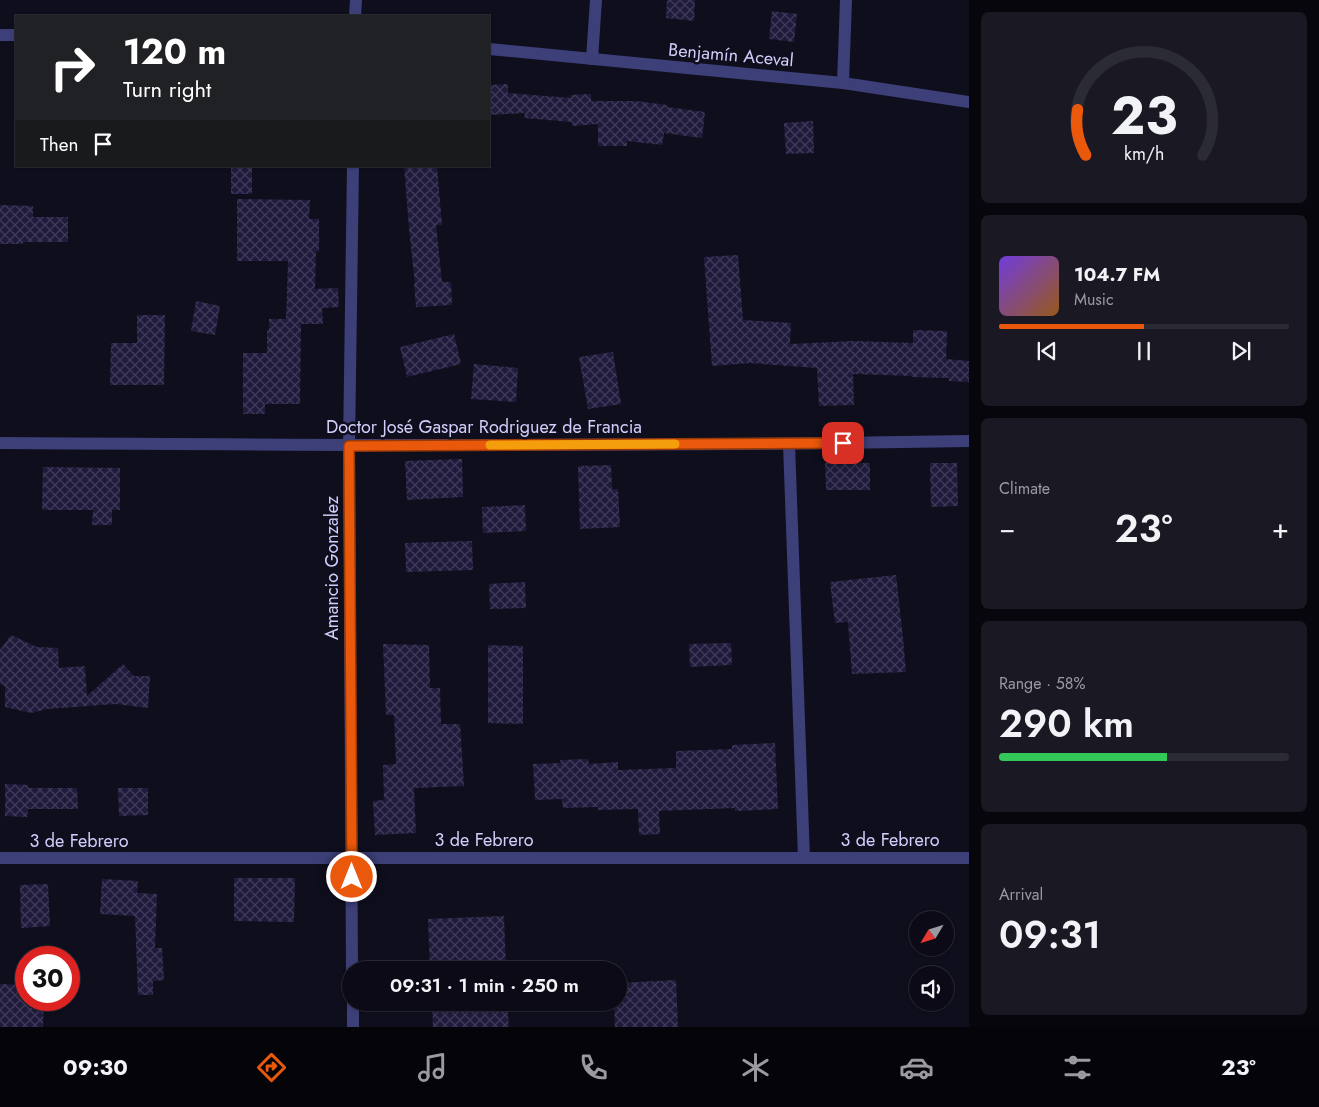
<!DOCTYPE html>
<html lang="en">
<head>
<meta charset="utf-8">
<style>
	:root { --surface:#0b0a16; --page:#191823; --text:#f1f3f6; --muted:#9a9aa1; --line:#2b2b35; --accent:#ea580c }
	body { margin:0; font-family:Jost,sans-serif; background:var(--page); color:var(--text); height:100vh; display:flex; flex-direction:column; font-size:19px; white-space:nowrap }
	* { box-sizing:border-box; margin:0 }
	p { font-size:16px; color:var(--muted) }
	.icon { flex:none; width:28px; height:28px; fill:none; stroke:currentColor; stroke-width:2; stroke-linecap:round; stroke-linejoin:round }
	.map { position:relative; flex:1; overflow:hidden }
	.details { display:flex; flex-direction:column; gap:12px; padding:12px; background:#06060c; width:350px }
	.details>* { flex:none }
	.banner { position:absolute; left:15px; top:15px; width:475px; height:152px; border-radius:0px; box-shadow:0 1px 4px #0004,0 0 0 1px var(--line); background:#202124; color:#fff; overflow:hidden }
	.needle { width:32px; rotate:232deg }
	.tools { position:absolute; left:909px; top:911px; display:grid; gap:10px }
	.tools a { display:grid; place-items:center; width:45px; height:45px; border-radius:50%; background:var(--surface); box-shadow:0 1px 4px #0004,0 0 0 1px var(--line); font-size:25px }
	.speed { position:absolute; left:15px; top:946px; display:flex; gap:10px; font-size:25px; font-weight:700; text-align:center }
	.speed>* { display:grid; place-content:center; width:65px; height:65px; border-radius:50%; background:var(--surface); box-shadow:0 1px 4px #0004,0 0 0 1px var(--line); line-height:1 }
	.speed .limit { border:8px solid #d22; background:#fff; color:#111 }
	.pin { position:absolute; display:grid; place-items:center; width:42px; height:42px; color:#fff; margin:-21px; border-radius:10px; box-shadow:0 2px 8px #0006 }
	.me { position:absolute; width:55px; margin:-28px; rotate:0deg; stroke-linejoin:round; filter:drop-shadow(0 0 4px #0008) }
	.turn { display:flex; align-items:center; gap:18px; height:105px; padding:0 25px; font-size:22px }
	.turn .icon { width:65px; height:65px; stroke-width:2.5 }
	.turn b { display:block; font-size:35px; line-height:42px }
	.then { display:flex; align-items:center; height:48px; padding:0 25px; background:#0003; gap:10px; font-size:19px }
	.big { font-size:38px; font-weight:600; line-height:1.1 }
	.details .card { flex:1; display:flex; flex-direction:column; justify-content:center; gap:8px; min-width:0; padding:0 18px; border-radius:8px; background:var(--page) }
	.details .dial { align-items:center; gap:0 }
	.dial svg { height:130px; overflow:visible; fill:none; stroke:var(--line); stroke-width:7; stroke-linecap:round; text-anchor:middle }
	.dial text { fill:var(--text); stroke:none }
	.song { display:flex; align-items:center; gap:15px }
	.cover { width:60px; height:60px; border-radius:8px; background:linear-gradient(135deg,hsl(260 70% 55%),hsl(30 70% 35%)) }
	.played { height:5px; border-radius:2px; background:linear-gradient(90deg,var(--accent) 50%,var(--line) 50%) }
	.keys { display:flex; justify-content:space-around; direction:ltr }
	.heat { display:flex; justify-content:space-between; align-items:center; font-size:28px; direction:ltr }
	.charge { height:8px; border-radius:4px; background:linear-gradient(90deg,#34c759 58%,var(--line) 0) }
	.trip { position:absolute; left:342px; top:961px; width:285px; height:50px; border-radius:25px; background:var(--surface); box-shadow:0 1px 4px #0004,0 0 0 1px var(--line); font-weight:600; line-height:50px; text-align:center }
	.menu { display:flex; height:80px; justify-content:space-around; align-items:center; background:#040409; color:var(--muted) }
	.menu .icon { width:35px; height:35px }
	.menu .selected { color:var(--accent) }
	.menu b { font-size:22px; color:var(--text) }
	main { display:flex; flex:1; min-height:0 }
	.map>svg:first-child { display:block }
</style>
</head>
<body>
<main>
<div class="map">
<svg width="969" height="1027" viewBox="0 0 969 1027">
	<defs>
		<pattern id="building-cross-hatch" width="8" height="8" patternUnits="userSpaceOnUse" patternTransform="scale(1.25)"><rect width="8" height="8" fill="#201b3c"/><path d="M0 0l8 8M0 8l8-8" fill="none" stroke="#3f3b59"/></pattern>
	</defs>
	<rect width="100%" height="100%" fill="#0f0e1d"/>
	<g fill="url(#building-cross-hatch)">
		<path d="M667,0h28l-1,21 -28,-3z"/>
		<path d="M772,11l25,3 -3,28 -25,-3z"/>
		<path d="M508,84v9l63,5 -1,-3 21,-1v7h45l31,4v2l38,5 -3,26 -38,-5 -2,12 -35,-4v5h-29v-22l-26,2v-4l-48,-4 1,-5 -36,2v-30z"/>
		<path d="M813,121l1,32 -28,1 -2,-31z"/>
		<rect x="231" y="166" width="21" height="28"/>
		<path d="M404,166h33l5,59h-6l6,57h9l1,23 -36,2 -2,-23h1l-6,-56z"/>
		<path d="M237,199l73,1 -1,19h10v32h-3l-1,38 23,-1 1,19 -17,1 1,16h-22l-1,80h-35v10h-22v-61h24v-23h2v-11h17l2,-58h-51z"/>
		<path d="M0,205l33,1v11h35v25h-45v2h-23z"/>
		<path d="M738,255l5,65 48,3 -1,21 64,-3 59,2v-13l34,1 -1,28 23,2v21l-20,-1v-3l-37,-1v-1l-59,-2 1,31 -35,1 -2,-38 -67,-5 -38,3 -8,-109z"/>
		<path d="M196,301l24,5 -5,29 -24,-4z"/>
		<path d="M137,315h28l-1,70h-54l1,-42h26z"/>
		<path d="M454,334l7,30 -54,13 -7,-30z"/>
		<path d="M613,352l8,52 -33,5 -9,-52z"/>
		<path d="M474,364l44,4 -2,34 -45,-3z"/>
		<path d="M462,459l1,38 -56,3 -2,-39z"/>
		<path d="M825,463h45v27h-44z"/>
		<path d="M930,463h27l1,43 -27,1z"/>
		<path d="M611,465l1,24h6l2,38 -40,2 -2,-63z"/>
		<path d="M43,467l77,1v42h-8v15h-20l1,-15h-51z"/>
		<path d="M525,505l1,26 -43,2 -1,-26z"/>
		<path d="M472,541l1,29 -67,2 -1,-29z"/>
		<path d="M896,575l7,63 3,34 -54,2 -4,-52 -13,1 -5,-41z"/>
		<path d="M525,582l1,26 -36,1 -1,-25z"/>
		<path d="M11,635l26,12 21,1 1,20 26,-2 2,30 36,-32 11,12h16l-2,32 -32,-4 -69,5 -16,4 -26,-6v-21l-5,-2v-34z"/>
		<path d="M731,643l1,22 -42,2 -1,-23z"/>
		<path d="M383,644l46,1 1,43h10l1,36h19l4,62 -50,2 2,45 -41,2 -2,-34 11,-1 -1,-35 13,-1 -2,-49h-8z"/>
		<path d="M488,645l35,1v78l-35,-1z"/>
		<path d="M775,743l3,66 -43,2v-3l-76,3 1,23 -21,1 -1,-26 -40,1v-3l-35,1 -1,-9 -27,1 -2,-36 28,-1 -1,-3 28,-1 1,5 29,-2v8l58,-2v-17l56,-2v-4z"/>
		<path d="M5,784l23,1v3h49l1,21h-50l-1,8 -22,-1z"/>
		<path d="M118,788h30v27l-29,1z"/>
		<path d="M234,878h61l-1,44 -60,-1z"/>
		<path d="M102,879l36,2 -1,12 20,1 -2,54h7l2,32 -11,1v14h-15l-3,-79 -35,-2z"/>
		<path d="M48,884l2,42 -29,2 -1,-43z"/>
		<path d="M504,916l2,54h-76l-2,-51z"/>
		<path d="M676,980l2,47h-63l-1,-25h5v-19z"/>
		<path d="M0,984l26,1v15h18l-1,27h-43z"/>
		<path d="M432,1002h75l2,25h-76z"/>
	</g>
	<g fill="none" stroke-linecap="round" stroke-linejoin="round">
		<g stroke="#3d3f78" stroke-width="12">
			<path d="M355,16l1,-16"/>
			<path d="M0,35h16"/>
			<path d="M489,49l354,34 126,19"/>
			<path d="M592,59l4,-59"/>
			<path d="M843,83l3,-83"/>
			<path d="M0,443c323,2 646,4 969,-2"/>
			<path d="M789,444l15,414"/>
			<path d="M0,858h969"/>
			<path d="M352,970l-3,-524 4,-280"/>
			<path d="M353,1002v25"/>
		</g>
	</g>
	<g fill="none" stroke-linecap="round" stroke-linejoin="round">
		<g stroke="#983908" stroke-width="12">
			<path id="route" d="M352,877l-3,-431 494,-3"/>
		</g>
		<use href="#route" stroke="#ea580c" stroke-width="9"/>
		<path stroke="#f59e0b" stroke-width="9" d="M490,445l185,-1"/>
	</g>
	<g text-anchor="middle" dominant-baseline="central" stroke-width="5" stroke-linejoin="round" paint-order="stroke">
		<g font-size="18" fill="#d0cefa" stroke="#0f0e1d">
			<text transform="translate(731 55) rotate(5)">Benjamín Aceval</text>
			<text x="484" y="427">Doctor José Gaspar Rodriguez de Francia</text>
			<text transform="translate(332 568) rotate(-90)">Amancio Gonzalez</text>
			<text x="484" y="840">3 de Febrero</text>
			<text x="890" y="840">3 de Febrero</text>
			<text x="79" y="841">3 de Febrero</text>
		</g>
	</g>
</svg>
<div class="tools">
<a><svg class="needle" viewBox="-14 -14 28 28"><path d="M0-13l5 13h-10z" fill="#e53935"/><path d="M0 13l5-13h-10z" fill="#9a9aa1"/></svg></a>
<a><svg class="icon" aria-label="sound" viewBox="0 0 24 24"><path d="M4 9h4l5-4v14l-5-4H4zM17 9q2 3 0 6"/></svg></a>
</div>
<div class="speed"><div class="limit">30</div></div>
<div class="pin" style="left:843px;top:443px;background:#d93025"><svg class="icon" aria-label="arrive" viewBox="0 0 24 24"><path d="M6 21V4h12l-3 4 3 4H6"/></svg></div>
<svg class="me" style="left:352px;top:877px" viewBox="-20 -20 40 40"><circle r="17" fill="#ea580c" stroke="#fff" stroke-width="3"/><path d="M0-11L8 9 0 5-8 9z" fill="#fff"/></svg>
<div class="trip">09:31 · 1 min · 250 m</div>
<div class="banner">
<div class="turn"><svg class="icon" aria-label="right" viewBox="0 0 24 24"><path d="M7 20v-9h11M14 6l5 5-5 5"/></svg><div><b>120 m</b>Turn right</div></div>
<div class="then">Then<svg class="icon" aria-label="arrive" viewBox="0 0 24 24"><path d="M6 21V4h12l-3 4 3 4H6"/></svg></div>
</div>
</div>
<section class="details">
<div class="card dial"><svg viewBox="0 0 100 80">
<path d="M14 69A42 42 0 1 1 86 69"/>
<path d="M14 69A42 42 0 0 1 9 41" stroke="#ea580c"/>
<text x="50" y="56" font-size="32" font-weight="700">23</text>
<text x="50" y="72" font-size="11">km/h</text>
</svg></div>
<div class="card">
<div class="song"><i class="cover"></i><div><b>104.7 FM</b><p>Music</p></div></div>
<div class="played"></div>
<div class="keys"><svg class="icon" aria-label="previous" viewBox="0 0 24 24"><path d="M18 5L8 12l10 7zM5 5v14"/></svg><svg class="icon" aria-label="pause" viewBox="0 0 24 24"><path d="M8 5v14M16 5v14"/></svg><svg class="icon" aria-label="next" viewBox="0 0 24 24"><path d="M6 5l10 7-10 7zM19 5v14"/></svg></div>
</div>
<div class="card"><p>Climate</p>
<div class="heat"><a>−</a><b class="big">23°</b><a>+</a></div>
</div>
<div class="card"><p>Range · 58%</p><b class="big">290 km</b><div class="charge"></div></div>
<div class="card"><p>Arrival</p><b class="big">09:31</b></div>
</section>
</main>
<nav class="menu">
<b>09:30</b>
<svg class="icon selected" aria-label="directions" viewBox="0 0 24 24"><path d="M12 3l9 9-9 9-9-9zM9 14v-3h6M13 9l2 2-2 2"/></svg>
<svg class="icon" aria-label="music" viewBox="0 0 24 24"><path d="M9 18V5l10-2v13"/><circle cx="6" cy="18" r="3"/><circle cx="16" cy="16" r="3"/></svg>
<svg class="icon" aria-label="phone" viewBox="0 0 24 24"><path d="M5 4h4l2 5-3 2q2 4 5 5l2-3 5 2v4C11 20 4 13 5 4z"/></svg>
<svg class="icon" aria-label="climate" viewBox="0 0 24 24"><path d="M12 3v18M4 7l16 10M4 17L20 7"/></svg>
<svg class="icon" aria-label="car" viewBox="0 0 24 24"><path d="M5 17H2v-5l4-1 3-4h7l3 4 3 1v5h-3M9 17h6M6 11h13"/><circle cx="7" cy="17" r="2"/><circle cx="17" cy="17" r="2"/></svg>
<svg class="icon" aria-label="filters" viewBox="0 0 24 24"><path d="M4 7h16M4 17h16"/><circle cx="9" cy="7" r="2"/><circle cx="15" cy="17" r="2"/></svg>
<b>23°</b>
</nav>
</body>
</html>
